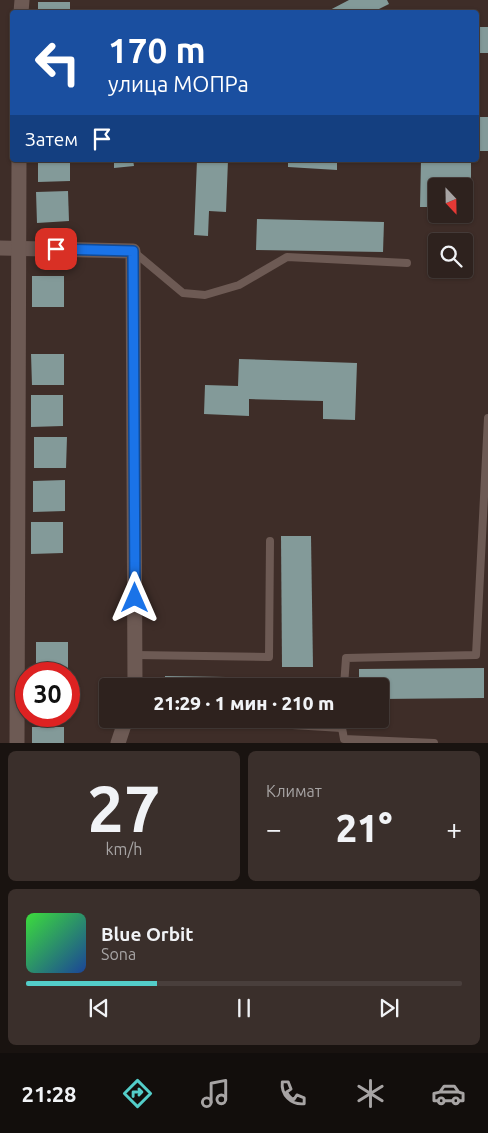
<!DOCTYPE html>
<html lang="ru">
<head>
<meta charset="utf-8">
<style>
	:root { --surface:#2e221e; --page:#3a2f2b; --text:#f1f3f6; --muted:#a7a4a4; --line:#493f3c; --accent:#53cdc9 }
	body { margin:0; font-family:Ubuntu,sans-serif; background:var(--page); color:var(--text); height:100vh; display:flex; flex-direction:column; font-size:19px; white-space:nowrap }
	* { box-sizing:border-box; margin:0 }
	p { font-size:16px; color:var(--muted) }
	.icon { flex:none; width:28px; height:28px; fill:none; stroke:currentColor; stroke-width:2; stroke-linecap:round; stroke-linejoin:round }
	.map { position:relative; height:743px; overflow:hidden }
	.side { display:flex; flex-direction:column; gap:8px; padding:8px; background:#191310; flex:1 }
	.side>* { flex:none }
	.hud { position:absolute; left:10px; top:10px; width:469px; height:152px; border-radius:5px; box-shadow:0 1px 4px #0004,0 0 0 1px var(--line); background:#1a4fa0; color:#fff; overflow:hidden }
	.needle { width:32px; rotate:158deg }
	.controls { position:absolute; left:428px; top:178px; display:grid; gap:10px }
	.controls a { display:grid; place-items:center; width:45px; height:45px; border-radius:5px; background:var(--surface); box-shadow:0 1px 4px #0004,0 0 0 1px var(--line); font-size:25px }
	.speed { position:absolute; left:15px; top:662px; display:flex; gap:10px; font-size:25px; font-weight:700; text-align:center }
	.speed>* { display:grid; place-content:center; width:65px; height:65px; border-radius:50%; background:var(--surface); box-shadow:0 1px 4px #0004,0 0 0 1px var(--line); line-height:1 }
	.speed .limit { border:8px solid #d22; background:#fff; color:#111 }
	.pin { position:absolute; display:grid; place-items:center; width:42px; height:42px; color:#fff; margin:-21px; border-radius:10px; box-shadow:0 2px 8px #0006 }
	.me { position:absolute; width:55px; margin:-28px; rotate:0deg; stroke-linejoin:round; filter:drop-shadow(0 0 4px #0008) }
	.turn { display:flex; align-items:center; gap:18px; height:105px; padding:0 15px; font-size:22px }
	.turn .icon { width:65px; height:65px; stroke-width:2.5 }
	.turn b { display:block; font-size:35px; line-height:42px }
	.then { display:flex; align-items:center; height:48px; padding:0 15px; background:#0003; gap:10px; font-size:19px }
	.big { font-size:38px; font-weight:800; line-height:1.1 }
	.side .tile { flex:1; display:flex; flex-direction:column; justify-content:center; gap:8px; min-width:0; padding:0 18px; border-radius:8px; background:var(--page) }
	.side .dial { align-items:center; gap:0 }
	.dial b { font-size:65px; line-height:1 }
	.song { display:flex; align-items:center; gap:15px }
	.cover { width:60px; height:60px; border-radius:8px; background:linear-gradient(135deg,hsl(120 70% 55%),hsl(220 70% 35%)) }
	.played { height:5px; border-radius:2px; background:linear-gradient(90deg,var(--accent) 30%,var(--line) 30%) }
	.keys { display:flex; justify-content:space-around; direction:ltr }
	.heat { display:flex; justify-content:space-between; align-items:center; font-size:28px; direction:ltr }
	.side .tiles { flex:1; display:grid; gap:8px; grid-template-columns:1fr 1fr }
	.tile:last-child { grid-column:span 2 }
	.trip { position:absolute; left:99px; top:678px; width:290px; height:50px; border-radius:5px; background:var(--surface); box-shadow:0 1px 4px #0004,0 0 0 1px var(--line); font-weight:800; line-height:50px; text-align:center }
	.tabs { display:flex; height:80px; justify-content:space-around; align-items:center; background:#120e0c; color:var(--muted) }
	.tabs .icon { width:35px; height:35px }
	.tabs .selected { color:var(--accent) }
	.tabs b { font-size:22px; color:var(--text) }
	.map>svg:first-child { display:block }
</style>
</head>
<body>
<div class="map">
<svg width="488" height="743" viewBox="0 0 488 743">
	<rect width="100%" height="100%" fill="#3e2d28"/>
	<g fill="#839a99">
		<path d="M349,0h38l2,4 -16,8h-47z"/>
		<rect x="38" y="2" width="32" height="10"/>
		<rect x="476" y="27" width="12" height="26"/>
		<rect x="476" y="117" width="12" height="34"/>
		<path d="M38,160h32v21l-32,1z"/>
		<path d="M114,160h19l1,6 -20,2z"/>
		<path d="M197,160h31l-2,52 -17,-1 -1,25 -14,-1z"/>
		<path d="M288,160h49v10l-49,-3z"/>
		<path d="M421,160h50v48h-7v-22h-28v21h-16z"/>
		<path d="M68,191l1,30 -32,2 -1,-31z"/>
		<path d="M257,219l127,3 -1,30 -127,-2z"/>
		<rect x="32" y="276" width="32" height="31"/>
		<path d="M31,354h33v31h-32z"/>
		<path d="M239,359l118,4 -2,57 -32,-1v-18l-74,-2v17l-45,-2 1,-29 33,1z"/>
		<path d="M31,395h32v31l-32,1z"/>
		<path d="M34,437h33l-1,31h-32z"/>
		<path d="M65,480v31l-32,1v-31z"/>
		<path d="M31,522h32v31l-32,1z"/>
		<path d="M281,536h30l2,131h-31z"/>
		<rect x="36" y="642" width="32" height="31"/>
		<path d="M484,668v30l-104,1v-13h-21v-17z"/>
		<path d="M165,676l126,2v8h-126z"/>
		<rect x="32" y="727" width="32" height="16"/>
	</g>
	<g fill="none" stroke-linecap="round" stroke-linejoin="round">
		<g stroke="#6d5a54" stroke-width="8">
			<path d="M134,252l49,41 22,2 34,-10 48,-28 120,6"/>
			<path d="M135,655l134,2 1,-116"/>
			<path d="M344,686l2,-28 130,-3 12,-237"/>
			<path d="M189,719l153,9v-9"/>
			<path d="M342,728l2,11 90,4"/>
		</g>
		<g stroke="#6d5a54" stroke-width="15">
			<path d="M21,12l1,-12"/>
			<path d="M0,248l133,3 2,435"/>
			<path d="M17,743l2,-583"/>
			<path d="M118,743l8,-24"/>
		</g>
	</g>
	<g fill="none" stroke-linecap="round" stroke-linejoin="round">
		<g stroke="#114b97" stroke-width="12">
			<path id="route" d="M56,249l77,2 2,347"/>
		</g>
		<use href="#route" stroke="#1a73e8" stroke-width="9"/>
	</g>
</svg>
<div class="controls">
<a><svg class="needle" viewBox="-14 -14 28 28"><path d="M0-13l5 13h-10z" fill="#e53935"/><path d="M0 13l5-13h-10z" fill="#a7a4a4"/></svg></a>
<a><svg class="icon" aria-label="search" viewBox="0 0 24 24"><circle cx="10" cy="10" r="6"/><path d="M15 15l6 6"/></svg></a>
</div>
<div class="speed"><div class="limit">30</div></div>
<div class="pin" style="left:56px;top:249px;background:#d93025"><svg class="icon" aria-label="arrive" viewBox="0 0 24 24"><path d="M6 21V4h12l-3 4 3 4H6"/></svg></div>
<svg class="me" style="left:135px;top:598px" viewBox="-20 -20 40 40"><path d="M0-17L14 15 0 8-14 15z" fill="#1a73e8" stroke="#fff" stroke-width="4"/></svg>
<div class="trip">21:29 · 1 мин · 210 m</div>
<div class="hud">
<div class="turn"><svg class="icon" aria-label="left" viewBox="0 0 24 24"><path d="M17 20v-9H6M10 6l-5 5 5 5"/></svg><div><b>170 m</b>улица МОПРа</div></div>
<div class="then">Затем<svg class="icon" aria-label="arrive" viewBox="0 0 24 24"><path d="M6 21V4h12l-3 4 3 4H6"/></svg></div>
</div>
</div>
<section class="side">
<div class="tiles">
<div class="tile dial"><b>27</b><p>km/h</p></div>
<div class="tile"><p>Климат</p>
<div class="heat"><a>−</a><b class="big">21°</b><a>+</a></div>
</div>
<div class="tile">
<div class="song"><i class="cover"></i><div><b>Blue Orbit</b><p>Sona</p></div></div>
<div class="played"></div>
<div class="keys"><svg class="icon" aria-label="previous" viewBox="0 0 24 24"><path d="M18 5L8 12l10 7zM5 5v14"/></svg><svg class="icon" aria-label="pause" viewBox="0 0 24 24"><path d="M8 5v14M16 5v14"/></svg><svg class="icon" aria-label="next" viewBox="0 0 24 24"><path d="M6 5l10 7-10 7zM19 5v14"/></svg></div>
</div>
</div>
</section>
<nav class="tabs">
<b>21:28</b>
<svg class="icon selected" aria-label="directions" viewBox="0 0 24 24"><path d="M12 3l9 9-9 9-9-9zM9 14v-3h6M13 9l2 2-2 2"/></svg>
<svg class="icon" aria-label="music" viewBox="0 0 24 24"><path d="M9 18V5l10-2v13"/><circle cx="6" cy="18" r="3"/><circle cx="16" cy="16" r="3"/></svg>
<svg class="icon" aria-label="phone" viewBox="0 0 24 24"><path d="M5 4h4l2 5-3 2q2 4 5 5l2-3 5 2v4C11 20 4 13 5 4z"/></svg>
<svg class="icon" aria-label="climate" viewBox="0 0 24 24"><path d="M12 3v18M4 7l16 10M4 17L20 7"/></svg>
<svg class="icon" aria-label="car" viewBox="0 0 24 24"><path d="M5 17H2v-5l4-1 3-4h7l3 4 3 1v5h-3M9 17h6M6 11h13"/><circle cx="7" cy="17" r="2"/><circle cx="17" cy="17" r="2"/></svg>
</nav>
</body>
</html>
